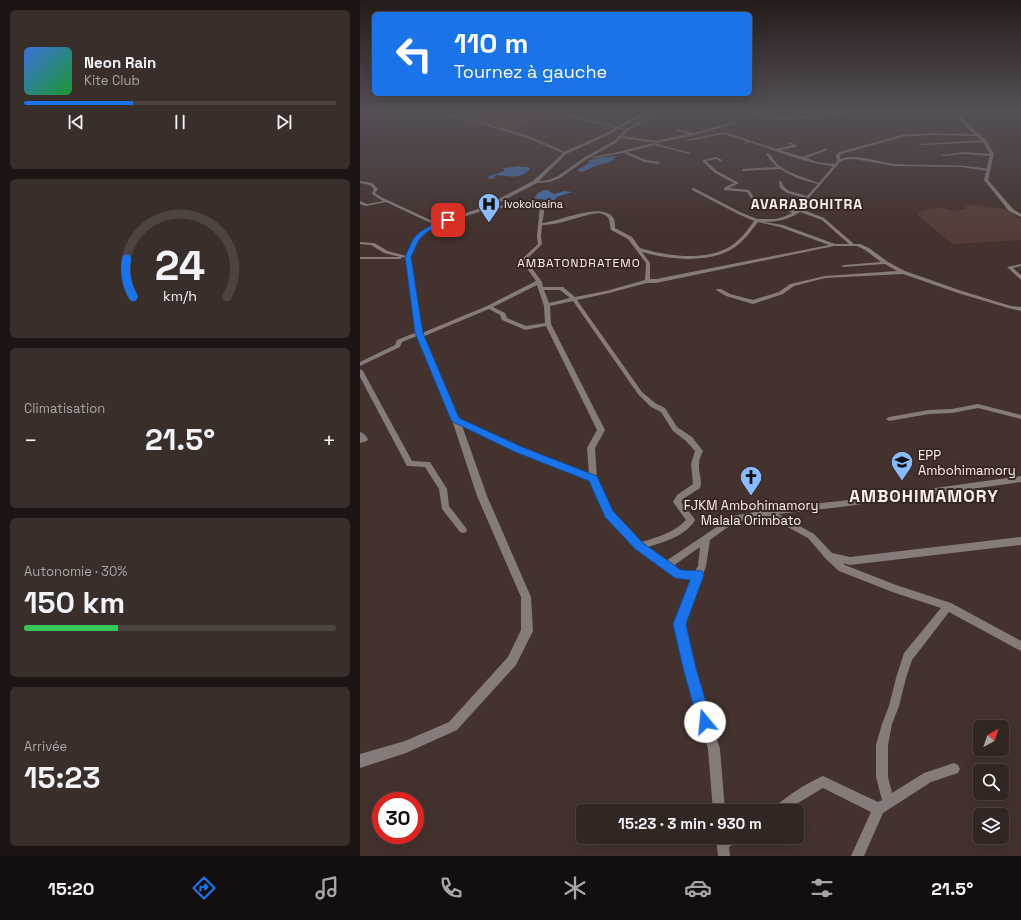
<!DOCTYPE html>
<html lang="fr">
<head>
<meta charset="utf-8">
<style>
	:root { --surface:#322622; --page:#3a2e2a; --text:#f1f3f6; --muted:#a8a5a5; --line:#4d4340; --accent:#1a73e8 }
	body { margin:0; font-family:"Space Grotesk",sans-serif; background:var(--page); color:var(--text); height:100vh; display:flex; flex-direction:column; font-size:15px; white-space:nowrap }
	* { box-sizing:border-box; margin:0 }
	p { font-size:13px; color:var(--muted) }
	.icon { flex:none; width:22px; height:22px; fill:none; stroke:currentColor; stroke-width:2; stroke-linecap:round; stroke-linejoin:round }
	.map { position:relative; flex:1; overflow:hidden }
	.sheet { display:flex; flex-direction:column; gap:10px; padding:10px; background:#1c1513; width:360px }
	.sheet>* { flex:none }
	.hud { position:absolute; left:12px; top:12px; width:380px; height:84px; border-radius:6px; box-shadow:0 4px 16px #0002,0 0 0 1px var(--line); background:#1a73e8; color:#fff; overflow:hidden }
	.needle { width:26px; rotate:40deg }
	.fabs { position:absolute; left:613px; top:720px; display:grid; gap:8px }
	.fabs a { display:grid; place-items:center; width:36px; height:36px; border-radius:6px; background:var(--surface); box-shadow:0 4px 16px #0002,0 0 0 1px var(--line); font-size:20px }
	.speed { position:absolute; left:12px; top:792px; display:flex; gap:8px; font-size:20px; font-weight:700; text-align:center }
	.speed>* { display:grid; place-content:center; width:52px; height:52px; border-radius:50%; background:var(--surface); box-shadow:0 4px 16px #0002,0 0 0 1px var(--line); line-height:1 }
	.speed .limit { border:6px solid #d22; background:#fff; color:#111 }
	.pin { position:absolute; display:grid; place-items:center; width:34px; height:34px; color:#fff; margin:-17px; border-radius:8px; box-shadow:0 2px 6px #0006 }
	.me { position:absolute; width:44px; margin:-22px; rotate:343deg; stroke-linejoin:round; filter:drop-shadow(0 0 3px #0008) }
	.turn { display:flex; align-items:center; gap:14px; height:84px; padding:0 16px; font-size:18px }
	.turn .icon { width:52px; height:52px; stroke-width:2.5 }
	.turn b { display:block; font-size:28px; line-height:34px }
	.big { font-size:30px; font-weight:700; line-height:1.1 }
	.sheet .tile { flex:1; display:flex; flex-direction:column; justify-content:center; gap:6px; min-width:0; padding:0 14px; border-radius:6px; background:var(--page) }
	.sheet .dial { align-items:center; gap:0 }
	.dial svg { height:104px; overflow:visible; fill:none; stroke:var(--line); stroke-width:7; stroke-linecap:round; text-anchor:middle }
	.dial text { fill:var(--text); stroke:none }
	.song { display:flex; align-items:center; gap:12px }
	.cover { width:48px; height:48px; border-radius:6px; background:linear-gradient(135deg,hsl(220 70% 55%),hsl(130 70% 35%)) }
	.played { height:4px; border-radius:2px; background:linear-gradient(90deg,var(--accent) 35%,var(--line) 35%) }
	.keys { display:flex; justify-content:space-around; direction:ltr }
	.heat { display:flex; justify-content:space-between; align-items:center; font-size:22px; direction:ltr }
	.charge { height:6px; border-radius:3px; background:linear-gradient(90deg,#34c759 30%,var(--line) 0) }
	.trip { position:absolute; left:216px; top:804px; width:228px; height:40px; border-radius:6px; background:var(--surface); box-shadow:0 4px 16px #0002,0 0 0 1px var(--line); font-weight:700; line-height:40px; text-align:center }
	.menu { display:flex; height:64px; justify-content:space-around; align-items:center; background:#140f0e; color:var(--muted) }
	.menu .icon { width:28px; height:28px }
	.menu .active { color:var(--accent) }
	.menu b { font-size:18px; color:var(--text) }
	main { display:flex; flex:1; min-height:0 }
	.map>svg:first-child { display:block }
</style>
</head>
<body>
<main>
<section class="sheet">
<div class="tile">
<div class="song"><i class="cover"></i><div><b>Neon Rain</b><p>Kite Club</p></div></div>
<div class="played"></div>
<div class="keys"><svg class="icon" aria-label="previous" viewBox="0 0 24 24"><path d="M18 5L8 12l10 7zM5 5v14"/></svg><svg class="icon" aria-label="pause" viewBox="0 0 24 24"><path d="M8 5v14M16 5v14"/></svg><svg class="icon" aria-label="next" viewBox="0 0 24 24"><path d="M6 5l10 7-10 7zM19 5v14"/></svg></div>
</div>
<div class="tile dial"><svg viewBox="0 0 100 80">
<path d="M14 69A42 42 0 1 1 86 69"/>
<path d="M14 69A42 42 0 0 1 9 40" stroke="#1a73e8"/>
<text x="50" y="56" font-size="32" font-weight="700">24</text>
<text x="50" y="72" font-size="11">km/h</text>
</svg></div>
<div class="tile"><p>Climatisation</p>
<div class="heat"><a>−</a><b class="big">21.5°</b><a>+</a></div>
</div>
<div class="tile"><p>Autonomie · 30%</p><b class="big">150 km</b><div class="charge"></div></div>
<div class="tile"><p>Arrivée</p><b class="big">15:23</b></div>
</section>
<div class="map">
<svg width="661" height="856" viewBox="0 0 661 856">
	<rect width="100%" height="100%" fill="#43322d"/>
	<path fill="#543d37" d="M604,204l42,5 15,11v20l-69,4 -32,-27 -3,-4 7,-3 19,-2 10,3 12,-2z"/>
	<path fill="#6a3b2d" d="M133,110h88l-12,6 -10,-3 -39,11 3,4 -15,3 -60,-14z"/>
	<g fill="#4271b0">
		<path d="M258,156l-8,6 -15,4 -10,5 -4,1 -4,-2 12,-7 -1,-2 13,-4z"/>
		<path d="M160,166l2,1h6l2,2c-9,11 -22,7 -34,6l-3,4 -5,-1 1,-2 16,-5 -2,-3z"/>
		<path d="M184,190h3l7,4 10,-3 8,1 -15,5 -4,4 -19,-3 4,-5z"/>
	</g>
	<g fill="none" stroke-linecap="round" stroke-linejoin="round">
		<g fill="#857c79" fill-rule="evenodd">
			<path d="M10,110h18l-28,3v-2z"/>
			<path d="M40,110l17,1 36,5 32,-6h9l-38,7 58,14 20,7 33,15 -2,1 -38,-16 -46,-14 -31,-7z"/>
			<path d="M304,110h4l-38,19 -8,7 34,5 33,-7 -13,-3 1,-2 16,4 41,-11 1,1 -40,12 -39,8 -35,-5 -5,5 -29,16 -27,19 -10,4 -15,1 -2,-1 16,-2 9,-4 27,-19 29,-16 11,-11 -57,-13v-2l58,14z"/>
			<path d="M351,110h5l12,6 -2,1z"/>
			<path d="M384,110h4l16,7 12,1 20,-1 44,-4h11c-7,2 -16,2 -24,2 -32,4 -53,10 -83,-5z"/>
			<path d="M364,132l52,17 17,-4 -6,-2 2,-1 8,3 -2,2 -15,3 23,7 24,-9v2l-21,8 11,4 18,2 2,-3 -1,-6 3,-3 63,-17 27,-2 50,1 -1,2 -49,-1 -27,2 -61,17 -1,1v4c18,-6 38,3 55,5 31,2 62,-1 93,5l1,2 -28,-4 -67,-1 -40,-7 -10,1 -4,2 -34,39 5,5 -7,4 20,8 30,26h6l9,4 19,14 17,9 57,20 49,15 10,1v4l-13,-3 -50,-15 -55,-19 -78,4 -31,8 -11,8 -30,10 -27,-8 -10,-6 1,-1h4l9,5 23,6 26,-8 11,-8 35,-8 72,-5 -12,-7 -43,3v-1l2,-1 37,-3 -16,-12 -8,-4h-23l-178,37h-9l-38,10 -32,7 65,92 13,11 10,5 12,19 15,10 11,14c-2,4 -4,9 -4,13 -1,9 4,16 1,24l-17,11 -2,3 13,16 1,2c-9,16 -31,22 -47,27l18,14 67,-45 56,-10 52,-5 180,-25v6l-180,25 -63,7 36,20 18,19 18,4 171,-20v8l-171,20 -7,-2 2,2 51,20 55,18 70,38v10l-72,-39 -37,48 -6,18 -7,28 -7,18 -4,21v32l4,16 32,-20 30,-10 4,2 2,4 -2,4 -27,9 -48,31 -19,43h-13l20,-44 -48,-24 -25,15 -9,8h-16c5,-11 38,-30 50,-35l55,26 4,-2 -6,-23v-32l6,-21 7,-18 7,-28 8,-25 37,-45 -46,-15 -56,-22 -13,-12 -18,-21 -41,-22 -32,6 -25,18 -4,26 -21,58 9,44 26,81 5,62h-12l-5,-62 -24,-81 -9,-44 17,-45h-13l-3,-1 -40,-29 -30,-33 -16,-35 -74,-30 -62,-29 -1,-2 1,-2h4l64,29 67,27 -2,-26 10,-18 -51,-104 -21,4 -23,-10 -2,-5 -11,-6 -67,28h-4l-1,-1 -15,6 -2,5 -40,19v-4l35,-17 2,-5 20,-8h4l1,1 65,-27 49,-25 -15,-21 17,-16 -1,-8 3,-30 -1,-2 -12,-2 -26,6 -18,2 -2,-1 1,-1c6,-1 12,-1 18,-2 10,-2 36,-12 43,-2 3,4 0,14 -1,19 17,-1 62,-23 72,-4 1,3 1,7 1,9l17,9 8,11c26,8 66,14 91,-2 9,-6 17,-16 23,-25l-16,-7 -46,-24v-2h2l46,24 17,7h18l8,-2 9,-4 -14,-7 -25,-5 -6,-9 -23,-2v-2l10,-5 -19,-10 -12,-11v-2l13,-3 6,3 -1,2 -5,-3 -10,2 11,10 22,12 -10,5 20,2 6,9 25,5 15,7 11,-5 -4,-5 3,-3 -18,-5 -7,-5 -1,-7h2l3,6 5,4 18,5 11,-12 -21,-6 -17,-9 -37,2 -1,-2 35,-2 -6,-6 -5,-7 2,-1c4,3 6,8 10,12 12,9 27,13 41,18l14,-17c-29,-3 -55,-14 -83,-24l-5,1v-2h1l-22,-7 -36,7 -2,-1zM440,212l22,8 27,24h-14l-52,-19 -19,-3c13,0 26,-3 36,-10zM239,213c12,3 10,7 12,17l17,9 18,24 -1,17 -39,11 -31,6 -12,-10h-20l-1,-5 -16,-22 16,-16 -1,-8 1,-11c20,0 38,-10 57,-12zM398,222l22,5 49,18 -173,34h-6v-16l-8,-11c27,8 69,12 93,-5 9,-6 16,-16 23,-25zM177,285l7,21 1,17 -19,3 -19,-8 -2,-5 -12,-6zM184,290h16l10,8 -21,5zM213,301l65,93 13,13 10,5 12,19 13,10 9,10 -4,13 2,20 -16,11 -4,7 13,18c-11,12 -30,18 -45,22l-29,-30 -15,-33 -2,-31 10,-18 -54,-106 -1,-18zM340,547l-2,19 -3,5h-14l-8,-5z"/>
			<path d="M625,140l1,2 -65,3 -2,-1z"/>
			<path d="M293,143l38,10 -2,1 -35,-9 -27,7 19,8 14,2 -1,2 -15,-2 -20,-9 -31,5 -2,-1 23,-4z"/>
			<path d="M605,152l26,2 2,1 -2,1 -26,-2 -22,2 -2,-1z"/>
			<path d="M0,181l12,2 6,6 -3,4 6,4 58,27 -4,1 -49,-23 -20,4 -6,-2v-3l7,3 16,-3 -11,-7 2,-5 -4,-4 -10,-2z"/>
			<path d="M0,242l14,1 14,8 22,6 -2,1 -7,-1 1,1 -2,1h-40v-2h40l-16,-4 -13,-8 -11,-1z"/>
			<path d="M661,264v2l-8,2 8,7v5l-14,-13z"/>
			<path d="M0,369l3,2 49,90 18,1 17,27 2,17 17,22 1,2 -1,2 -3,1 -3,-1 -18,-23 -3,-20 -14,-22 -18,-1 -47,-89z"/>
			<path d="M618,404l43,11v4l-43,-11 -26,5 -23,1 -40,7 -3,-2 3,-2 40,-7 23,-1z"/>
			<path d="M0,432c4,1 6,4 8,7l-1,2 -7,2z"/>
			<path d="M356,837h25l-2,4 -10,6 1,9h-12z"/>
		</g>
		<g fill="#857c79" fill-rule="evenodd">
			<path d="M288,110h4l-46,26 -40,18 -29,29 -52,27 -46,15 -9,5 -12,10 -7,17 11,76 38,87 27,76 44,101 2,34 -17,34 -59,65 -51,23 -46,15v-14l45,-13 44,-19 59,-65 13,-27v-33l-44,-101 -25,-76 -36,-87 -11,-76 9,-19 12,-10 9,-5 46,-15 52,-27 31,-29 40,-18z"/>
			<path d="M605,110h3l-5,8 1,3 22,19 8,14 -6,26 25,29 8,5v3l-12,-6 -25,-31 6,-26 -7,-12 -22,-20 -2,-4z"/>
		</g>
	</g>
	<linearGradient id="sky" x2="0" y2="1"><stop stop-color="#251c19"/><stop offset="0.48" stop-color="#554f57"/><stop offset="1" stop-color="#554f57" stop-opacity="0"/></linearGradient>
	<rect width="661" height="230" fill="url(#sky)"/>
	<path fill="#1a73e8" stroke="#114b97" d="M88,219h2v3l-11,3 -15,9 -5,6 -8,17 12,76 36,85 63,29 75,29 16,35 30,32 38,27 21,1 2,4 -18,49 10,44 16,54 -2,5 -5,2 -5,-2 -2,-5 -15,-54 -10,-44 17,-44 -15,-2 -40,-29 -30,-32 -16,-36 -74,-29 -62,-30 -2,-2 -36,-87 -10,-76 8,-18 7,-7 15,-9z"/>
	<defs>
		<g id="hospital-pin" transform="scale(1.15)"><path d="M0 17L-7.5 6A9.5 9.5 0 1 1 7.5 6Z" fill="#89bafc" stroke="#382823"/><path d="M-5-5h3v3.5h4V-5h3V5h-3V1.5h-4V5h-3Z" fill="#111"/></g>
		<g id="school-pin" transform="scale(1.15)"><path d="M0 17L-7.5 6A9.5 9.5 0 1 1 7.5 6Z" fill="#89bafc" stroke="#382823"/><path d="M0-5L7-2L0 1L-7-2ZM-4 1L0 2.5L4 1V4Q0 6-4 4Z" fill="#111"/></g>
		<g id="church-pin" transform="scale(1.15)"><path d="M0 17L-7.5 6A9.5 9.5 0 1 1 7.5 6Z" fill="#89bafc" stroke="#382823"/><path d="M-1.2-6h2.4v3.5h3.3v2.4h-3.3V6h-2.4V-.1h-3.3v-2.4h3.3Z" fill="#111"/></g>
	</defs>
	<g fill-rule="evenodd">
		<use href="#hospital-pin" x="129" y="204"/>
		<use href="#school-pin" x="542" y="462"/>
		<use href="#church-pin" x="391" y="477"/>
	</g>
	<g text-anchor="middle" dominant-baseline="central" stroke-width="4" stroke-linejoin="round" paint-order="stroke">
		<g font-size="11" fill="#faefeb" stroke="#382823" text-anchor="start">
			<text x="144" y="204">Ivokoloaina</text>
		</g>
		<g font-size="12" letter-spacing="1" fill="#faefeb" stroke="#382823">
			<text x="219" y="263">AMBATONDRATEMO</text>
		</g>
		<g font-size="13" fill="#faefeb" stroke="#382823" text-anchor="start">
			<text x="558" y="455">EPP<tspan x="558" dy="15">Ambohimamory</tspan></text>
			<text x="391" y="505" text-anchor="middle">FJKM Ambohimamory<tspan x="391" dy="15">Malala Orimbato</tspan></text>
		</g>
		<g font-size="14" font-weight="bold" letter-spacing="1" fill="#faefeb" stroke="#382823">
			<text x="447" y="204">AVARABOHITRA</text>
		</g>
		<g font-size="17" font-weight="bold" letter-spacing="1" fill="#faefeb" stroke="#382823">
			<text x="564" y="496">AMBOHIMAMORY</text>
		</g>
	</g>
</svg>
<div class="fabs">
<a><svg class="needle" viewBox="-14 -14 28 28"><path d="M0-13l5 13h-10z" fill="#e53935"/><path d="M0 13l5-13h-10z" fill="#a8a5a5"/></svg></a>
<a><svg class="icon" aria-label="search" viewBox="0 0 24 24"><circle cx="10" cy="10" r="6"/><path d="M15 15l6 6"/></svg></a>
<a><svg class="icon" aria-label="layers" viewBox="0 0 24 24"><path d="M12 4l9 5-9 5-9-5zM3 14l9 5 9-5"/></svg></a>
</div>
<div class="speed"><div class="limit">30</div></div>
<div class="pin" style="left:88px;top:220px;background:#d93025"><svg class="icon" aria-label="arrive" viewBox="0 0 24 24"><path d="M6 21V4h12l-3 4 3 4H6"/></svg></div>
<svg class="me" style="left:345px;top:722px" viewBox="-20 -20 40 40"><circle r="19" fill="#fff"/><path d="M0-13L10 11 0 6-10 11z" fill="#1a73e8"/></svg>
<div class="trip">15:23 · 3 min · 930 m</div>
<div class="hud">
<div class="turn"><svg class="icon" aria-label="left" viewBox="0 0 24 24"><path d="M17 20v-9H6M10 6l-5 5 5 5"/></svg><div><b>110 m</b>Tournez à gauche</div></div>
</div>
</div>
</main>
<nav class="menu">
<b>15:20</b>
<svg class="icon active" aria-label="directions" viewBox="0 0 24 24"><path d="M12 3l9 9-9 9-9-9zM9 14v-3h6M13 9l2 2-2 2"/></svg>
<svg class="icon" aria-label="music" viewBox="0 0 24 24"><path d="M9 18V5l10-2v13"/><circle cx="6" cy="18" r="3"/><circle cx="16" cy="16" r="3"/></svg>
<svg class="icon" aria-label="phone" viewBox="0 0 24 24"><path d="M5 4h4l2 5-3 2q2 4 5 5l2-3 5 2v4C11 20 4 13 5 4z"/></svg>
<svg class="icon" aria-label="climate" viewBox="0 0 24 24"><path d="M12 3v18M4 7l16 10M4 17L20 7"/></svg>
<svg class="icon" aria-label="car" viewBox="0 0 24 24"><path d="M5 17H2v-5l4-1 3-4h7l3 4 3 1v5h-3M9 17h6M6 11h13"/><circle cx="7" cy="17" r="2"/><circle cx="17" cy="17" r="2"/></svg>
<svg class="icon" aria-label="filters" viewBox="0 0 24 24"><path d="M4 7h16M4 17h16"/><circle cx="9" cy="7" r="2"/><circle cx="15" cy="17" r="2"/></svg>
<b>21.5°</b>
</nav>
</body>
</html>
